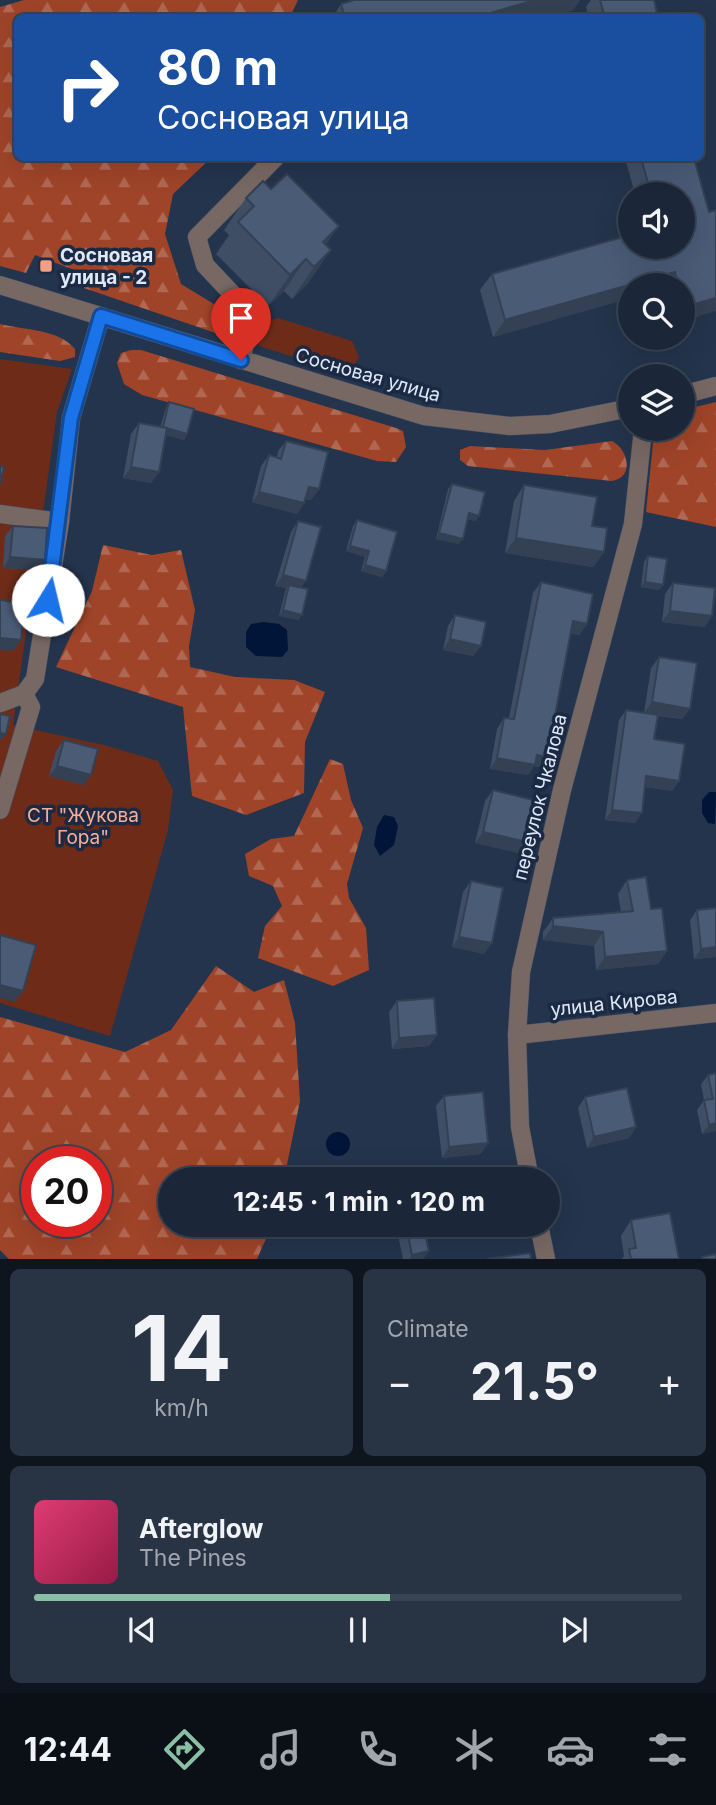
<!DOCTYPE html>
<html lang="en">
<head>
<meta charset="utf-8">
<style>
	:root { --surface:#1b2739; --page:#283344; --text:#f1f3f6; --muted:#a0a5ae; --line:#394453; --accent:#8abfa5 }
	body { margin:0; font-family:Inter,sans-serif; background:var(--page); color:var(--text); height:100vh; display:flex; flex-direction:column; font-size:26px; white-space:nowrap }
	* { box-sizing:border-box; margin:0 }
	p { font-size:23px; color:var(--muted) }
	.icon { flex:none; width:38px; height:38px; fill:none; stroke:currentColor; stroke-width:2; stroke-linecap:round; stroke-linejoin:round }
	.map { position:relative; height:1259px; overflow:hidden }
	.drawer { display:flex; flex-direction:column; gap:10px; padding:10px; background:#0f151f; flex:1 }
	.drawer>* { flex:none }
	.top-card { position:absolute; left:14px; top:14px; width:690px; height:147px; border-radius:10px; box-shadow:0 7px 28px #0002,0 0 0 2px var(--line); background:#1a4fa0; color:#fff; overflow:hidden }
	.buttons { position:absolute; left:618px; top:182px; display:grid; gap:14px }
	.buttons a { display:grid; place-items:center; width:77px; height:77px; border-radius:50%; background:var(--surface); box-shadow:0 7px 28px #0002,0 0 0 2px var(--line); font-size:35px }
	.speed { position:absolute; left:21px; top:1146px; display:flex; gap:14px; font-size:35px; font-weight:700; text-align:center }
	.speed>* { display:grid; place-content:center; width:91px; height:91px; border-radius:50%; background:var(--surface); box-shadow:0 7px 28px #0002,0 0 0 2px var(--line); line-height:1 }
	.speed .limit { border:10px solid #d22; background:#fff; color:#111 }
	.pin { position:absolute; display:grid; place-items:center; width:60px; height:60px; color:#fff; margin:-72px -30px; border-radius:50% 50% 50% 0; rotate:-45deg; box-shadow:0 0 7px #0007 }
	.pin .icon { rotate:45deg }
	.me { position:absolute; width:77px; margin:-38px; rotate:9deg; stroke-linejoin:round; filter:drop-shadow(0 0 5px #0008) }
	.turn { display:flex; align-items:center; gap:24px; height:147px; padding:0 28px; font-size:32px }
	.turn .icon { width:91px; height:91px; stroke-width:2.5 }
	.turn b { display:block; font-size:49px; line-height:60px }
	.big { font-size:52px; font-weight:700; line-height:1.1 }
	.drawer .widget { flex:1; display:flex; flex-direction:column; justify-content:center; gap:10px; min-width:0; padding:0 24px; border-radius:10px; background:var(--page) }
	.drawer .dial { align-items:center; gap:0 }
	.dial b { font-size:91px; line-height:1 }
	.song { display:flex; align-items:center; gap:21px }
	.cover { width:84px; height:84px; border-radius:10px; background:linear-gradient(135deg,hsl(340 70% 55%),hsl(340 70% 35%)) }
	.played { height:7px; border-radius:4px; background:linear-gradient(90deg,var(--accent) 55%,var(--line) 55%) }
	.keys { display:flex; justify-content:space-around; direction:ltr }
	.heat { display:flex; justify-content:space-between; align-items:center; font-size:38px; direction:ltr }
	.drawer .tiles { flex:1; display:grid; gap:10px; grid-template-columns:1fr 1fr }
	.widget:last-child { grid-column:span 2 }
	.trip { position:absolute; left:158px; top:1167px; width:402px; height:70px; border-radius:35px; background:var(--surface); box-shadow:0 7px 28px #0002,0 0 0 2px var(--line); font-weight:700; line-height:70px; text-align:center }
	.dock { display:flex; height:112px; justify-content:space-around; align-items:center; background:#0b1017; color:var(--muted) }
	.dock .icon { width:49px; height:49px }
	.dock .current { color:var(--accent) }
	.dock b { font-size:32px; color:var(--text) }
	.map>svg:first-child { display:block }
</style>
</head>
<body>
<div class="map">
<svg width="716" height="1259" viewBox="0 0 716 1259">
	<defs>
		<pattern id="forest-firs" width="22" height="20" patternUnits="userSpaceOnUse" patternTransform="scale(1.75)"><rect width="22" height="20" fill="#9f4429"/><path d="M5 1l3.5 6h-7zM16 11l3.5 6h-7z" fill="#b06853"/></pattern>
	</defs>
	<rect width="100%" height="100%" fill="#24344c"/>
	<g fill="#6e2c18">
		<path d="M278,318l74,23 7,16 -10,17 -90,-28 -3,-10 6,-13z"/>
		<path d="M0,359l72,10 -15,43 -44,313 91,20 54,16 15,29 -5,40 -58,206 -110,-33z"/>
	</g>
	<g fill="url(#forest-firs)" fill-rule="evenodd">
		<path d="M24,0h274l-8,17 -272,1v140h193l-38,36 -8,40 16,50 51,31 -2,23 -146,-50 1,-14 -50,-19 -9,18 -26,-7v-259z"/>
		<path d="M0,324c24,6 59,5 75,25v8l-15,4 -60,-9z"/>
		<path d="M131,350h10l255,78 7,3 3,16 -10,15 -19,-1 -235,-66 -18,-11 -7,-21 4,-10z"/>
		<path d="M716,402v125l-70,-15 7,-69 11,-14h18l1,-19z"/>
		<path d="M612,441c16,8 23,36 0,40l-144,-15 -8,-6v-10l10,-4 75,4z"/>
		<path d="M103,545l49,10 29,-5 14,60 -6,36 1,21 45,10 59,3 31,12 -20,50 -1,51 -58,22 -54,-19 -9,-89 -127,-40 36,-76z"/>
		<path d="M330,759l13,5 8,36 12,28 -16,56 2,14 17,30 3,42 -36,16 -75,-28 7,-32 17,-20 -9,-20 -24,-10 -4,-22 26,-15 23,-3z"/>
		<path d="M216,966l38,26 30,-12 11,43 5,78 -16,78 -114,1v45h102l-15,34h-248l-9,-9v-233l125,35 46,-22zM96,1162v60h-59v-60z"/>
	</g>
	<g fill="#011539">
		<path d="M263,622l16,2 8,6 1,20 -6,7 -26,-1 -10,-9v-15l5,-8z"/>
		<path d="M709,792h7l-1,32 -7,-1 -6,-10v-13z"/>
		<path d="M384,815l10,2 4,9 -4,19 -14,11 -6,-11 3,-18z"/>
		<circle cx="338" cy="1144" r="12"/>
	</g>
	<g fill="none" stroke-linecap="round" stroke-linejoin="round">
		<g stroke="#425168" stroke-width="19">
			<g id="minor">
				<path d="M0,285l424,131 86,10 40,-2 80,-16"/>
				<path d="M241,360l11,-45 -47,-50 -8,-28 78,-79"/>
				<path d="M682,395l34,-9"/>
				<path d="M0,514l60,8"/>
				<path d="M0,703l24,-9 11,-15 25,-157 11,-104 30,-102"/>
				<path d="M0,810l31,-103 -7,-13"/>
				<path d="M517,1035l199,-22"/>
				<path d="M530,1180l-10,-53 -3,-92 4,-63 41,-182 71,-266 10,-95"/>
				<path d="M539,1225l7,34"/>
			</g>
		</g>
		<use href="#minor" stroke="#786864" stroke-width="18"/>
	</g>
	<g fill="#404e65">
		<path d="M354,0h226l-7,10 -25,8h-216l9,-14z"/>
		<path d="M591,0h9l58,18h-69l-3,-11z"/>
		<path d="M625,158h69l-12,163v-36h-52v13l-137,39 -13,-47 12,-16 190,-27v-53h-47z"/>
		<path d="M246,198l80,47 -17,37 -17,17 -8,-8 -16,15 -52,-52 13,-19 -5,-5z"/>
		<path d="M169,402l18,32 -3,6 -18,-5 -7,37 -8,11 -28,-5 8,-44 8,-11 21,4 6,-19z"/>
		<path d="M286,441l33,48 -8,11 -6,-1 -1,4 -7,11 -45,-12 9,-36 8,-11 8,2 1,-6z"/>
		<path d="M452,484l24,37 -8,-2 -9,25 -23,-5 12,-50z"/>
		<path d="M524,485l68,41 12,26 -11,15 -88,-14 9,-52z"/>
		<path d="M357,520l29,51 -4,6 -21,-6 4,-14 -19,-6 7,-25z"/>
		<path d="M298,521l8,60 -5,6 1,28 -4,5 -19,-4 7,-28 -11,-2 16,-54z"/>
		<path d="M13,526l32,34 -8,10 -34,-2 2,-32z"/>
		<path d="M648,556l15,29 -4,5 -18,-3 3,-25z"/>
		<path d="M541,582l46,42 -8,11 -9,-2 -31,134 -5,-1 -6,9 -38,-6 7,-40 7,-11h5l24,-125z"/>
		<path d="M673,583l32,44 -43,-5 3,-28z"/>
		<path d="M455,615l26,31 -8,10 -30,-6 5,-24z"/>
		<path d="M659,657l31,52 -8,10 -24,-3 -4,23 25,42 -7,10 -27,-4 -10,36 -30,-3 14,-100 7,-10 18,3 7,-45z"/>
		<path d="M64,740l20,45 -35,-9 7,-25z"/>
		<path d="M493,790l26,63 -44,-10 10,-42z"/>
		<path d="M627,880l40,71 -9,13 -62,6 -2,-24 -51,-6v-8l10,-14 68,-6 -3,-18z"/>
		<path d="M471,881l13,73 -32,-7 11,-55z"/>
		<path d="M697,910l19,47 -22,2 -4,-39z"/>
		<path d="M397,1001l40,34 -8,11 -37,3 -3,-37z"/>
		<path d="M716,1073v58l-14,3 -5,-24 7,-10 -3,-16 7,-9z"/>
		<path d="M444,1096l37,58 -39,4 -6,-52z"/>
		<path d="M585,1097l51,30 -7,11 -42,10 -9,-40z"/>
		<path d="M631,1220l48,39h-57l2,-3 -3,-20z"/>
		<path d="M396,1225h27l6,26 -6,8h-20z"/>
	</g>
	<g fill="#344053">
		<path d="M535,0h45l-7,10 -25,8h-75z"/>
		<path d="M339,226l-22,32 6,-16z"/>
		<path d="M331,250l-22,32 -17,17 22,-32z"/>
		<path d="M306,259l-22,32 -16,15 22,-31z"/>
		<path d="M675,272l-9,13h-36v13l-137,39 12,-17z"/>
		<path d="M716,298v13l-34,10v-12l2,-2z"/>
		<path d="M163,427l24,7 -3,6 -25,-7z"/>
		<path d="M131,467l28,5 -8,11 -28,-5z"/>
		<path d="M309,487l10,2 -8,11 -10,-3z"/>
		<path d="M259,492l45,11 -7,11 -45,-12z"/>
		<path d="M469,513l10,3 -3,5 -11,-2z"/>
		<path d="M439,533l24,6 -4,5 -23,-5z"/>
		<path d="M516,538l88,14 -11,15 -88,-14z"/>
		<path d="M350,546l19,5 -4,6 -19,-6z"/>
		<path d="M10,557l35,3 -8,10 -34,-2z"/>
		<path d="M365,565l21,6 -4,6 -21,-6z"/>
		<path d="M283,575l23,6 -8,10 -9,-6 -3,3 -11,-2z"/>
		<path d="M645,582l18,3 -4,5 -18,-3z"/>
		<path d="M283,610l19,5 -4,5 -19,-4z"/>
		<path d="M670,611l42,5 -7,11 -43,-5z"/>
		<path d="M573,621l14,3 -8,11 -14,-3z"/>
		<path d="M0,638l21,2 -8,11 -13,-1z"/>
		<path d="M450,639l31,7 -8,10 -30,-6z"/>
		<path d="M652,702l38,7 -8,10 -38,-6z"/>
		<path d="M0,733l6,1 -4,6 -2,-1z"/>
		<path d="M537,755l10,2 -8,10 -5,-1 -6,9 -38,-6 7,-11z"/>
		<path d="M57,766l34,9 -7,10 -35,-9z"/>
		<path d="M646,776l33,5 -7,10 -33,-5z"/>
		<path d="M612,810l30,3 -7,10 -30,-3z"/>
		<path d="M483,832l44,10 -8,11 -44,-10z"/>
		<path d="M553,926l50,6 -9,14 -51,-6z"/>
		<path d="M459,937l33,6 -8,11 -32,-7z"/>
		<path d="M716,947v10l-22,2 7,-10z"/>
		<path d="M667,951l-9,13 -62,6 9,-13z"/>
		<path d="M0,985l23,6 -8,11 -15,-4z"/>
		<path d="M437,1035l-8,11 -37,3 7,-11z"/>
		<path d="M716,1123v8l-14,3 7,-9z"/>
		<path d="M636,1127l-7,11 -42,10 7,-11z"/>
		<path d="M488,1143l-7,11 -39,4 7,-11z"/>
		<path d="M429,1251l-6,8h-14l3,-4z"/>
	</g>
	<g fill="#4a5b76" stroke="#344053" stroke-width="2">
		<path d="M354,0h181l-62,18h-128l-4,-14z"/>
		<path d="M600,0h54l4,18h-53z"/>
		<path d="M641,158h53l15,54 7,-2v88l-32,9 -2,-5v-17h-4l-3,-13 -170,48 -13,-46 138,-39v12h52v-53h-31z"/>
		<path d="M287,174l52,52 -16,16 8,8 -17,17 -8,-8 -16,16 -52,-53 16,-16 -8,-8 17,-17 8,8z"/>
		<path d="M169,402l25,7 -7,25 -24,-7z"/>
		<path d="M139,423l28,5 -8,44 -28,-5z"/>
		<path d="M286,441l42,11 -9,37 -10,-2 -5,16 -45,-11 10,-37 12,4z"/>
		<path d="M0,466l4,1 -4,17z"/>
		<path d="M452,484l33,8 -6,24 -10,-3 -6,26 -24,-6z"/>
		<path d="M524,485l73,12 -5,29 15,2 -3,24 -88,-14z"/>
		<path d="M357,520l40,12 -11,39 -21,-6 4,-14 -19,-5z"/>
		<path d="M298,521l23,6 -15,54 -23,-6z"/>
		<path d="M13,526l34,2 -2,32 -35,-3z"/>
		<path d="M648,556l19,3 -4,26 -18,-3z"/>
		<path d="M541,582l52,12 -6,30 -14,-3 -26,136 -10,-2 -2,10 -38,-7 7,-40 10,1z"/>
		<path d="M673,583l42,5 -3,28 -42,-5z"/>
		<path d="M289,585l19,4 -6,26 -19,-5z"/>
		<path d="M0,600l25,4 -4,36 -21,-2z"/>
		<path d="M455,615l31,7 -5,24 -31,-7z"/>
		<path d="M659,657l38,6 -7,46 -38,-7z"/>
		<path d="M626,710l32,5 -4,24 31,5 -6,37 -33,-5 -4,37 -30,-3z"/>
		<path d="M0,714l10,2 -4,18 -6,-1z"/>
		<path d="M64,740l34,9 -7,26 -34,-9z"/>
		<path d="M493,790l44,11 -10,41 -44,-10z"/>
		<path d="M646,877l5,32 11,-1 5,43 -62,6 -2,-25 -50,-6v-8l80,-7 -6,-31z"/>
		<path d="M471,881l32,7 -11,55 -33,-6z"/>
		<path d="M716,908v39l-15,2 -4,-39z"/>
		<path d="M0,935l36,10 -13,46 -23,-6z"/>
		<path d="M434,998l3,37 -38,3 -2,-37z"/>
		<path d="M716,1073v50l-7,2 -5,-25 9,-1 -5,-24z"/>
		<path d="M627,1088l9,39 -42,10 -9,-40z"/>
		<path d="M483,1092l5,51 -39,4 -5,-51z"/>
		<path d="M670,1213l9,46h-48l-2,-10 7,-1 -5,-28z"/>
		<path d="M406,1225h17l6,26 -17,4z"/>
		<path d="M530,1253l1,6h-44z"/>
		<path d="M716,1254v5h-13l-1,-2z"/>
	</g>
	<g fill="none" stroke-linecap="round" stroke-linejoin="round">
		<g stroke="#114b97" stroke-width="18">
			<path id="route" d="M48,600l23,-182 30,-102 140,44"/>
		</g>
		<use href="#route" stroke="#1a73e8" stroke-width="12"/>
	</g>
	<rect fill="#f49e86" stroke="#1b2a42" stroke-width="2.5" x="39" y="259" width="14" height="14" rx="3.5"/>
	<g text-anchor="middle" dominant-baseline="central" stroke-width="7" stroke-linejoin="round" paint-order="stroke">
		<g font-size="19" font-weight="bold" fill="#dee8f8" stroke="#1b2a42" text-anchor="start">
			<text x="60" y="255">Сосновая<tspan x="60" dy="22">улица - 2</tspan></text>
		</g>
		<g font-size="19" fill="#dee8f8" stroke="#1b2a42">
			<text transform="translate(368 375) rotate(16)">Сосновая улица</text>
			<text transform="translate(540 797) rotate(-76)">переулок Чкалова</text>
			<text transform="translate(614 1003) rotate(-6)">улица Кирова</text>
		</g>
		<g font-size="19" fill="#f9ad97" stroke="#1b2a42">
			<text x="83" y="815">СТ "Жукова<tspan x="83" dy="22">Гора"</tspan></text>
		</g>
	</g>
</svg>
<div class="buttons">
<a><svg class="icon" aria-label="sound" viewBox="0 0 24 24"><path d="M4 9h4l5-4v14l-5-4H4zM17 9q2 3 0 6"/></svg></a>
<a><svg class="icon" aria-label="search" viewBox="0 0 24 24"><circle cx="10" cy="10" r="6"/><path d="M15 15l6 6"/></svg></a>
<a><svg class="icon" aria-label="layers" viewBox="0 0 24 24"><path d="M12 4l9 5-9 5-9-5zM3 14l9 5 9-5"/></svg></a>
</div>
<div class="speed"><div class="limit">20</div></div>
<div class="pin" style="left:241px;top:360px;background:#d93025"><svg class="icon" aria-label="arrive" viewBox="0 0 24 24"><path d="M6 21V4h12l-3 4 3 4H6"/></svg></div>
<svg class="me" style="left:48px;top:600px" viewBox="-20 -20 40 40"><circle r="19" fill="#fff"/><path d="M0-13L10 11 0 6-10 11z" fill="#1a73e8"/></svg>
<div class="trip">12:45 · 1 min · 120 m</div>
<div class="top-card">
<div class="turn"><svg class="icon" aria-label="right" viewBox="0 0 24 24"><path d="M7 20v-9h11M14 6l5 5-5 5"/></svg><div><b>80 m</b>Сосновая улица</div></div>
</div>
</div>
<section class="drawer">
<div class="tiles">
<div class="widget dial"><b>14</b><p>km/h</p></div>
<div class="widget"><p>Climate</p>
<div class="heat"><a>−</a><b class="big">21.5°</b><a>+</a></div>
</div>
<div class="widget">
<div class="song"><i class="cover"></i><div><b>Afterglow</b><p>The Pines</p></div></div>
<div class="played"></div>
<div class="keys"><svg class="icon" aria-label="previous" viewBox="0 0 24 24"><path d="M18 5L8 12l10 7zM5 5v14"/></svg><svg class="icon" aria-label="pause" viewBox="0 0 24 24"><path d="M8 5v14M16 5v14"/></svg><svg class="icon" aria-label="next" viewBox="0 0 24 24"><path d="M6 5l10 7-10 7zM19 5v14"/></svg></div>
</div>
</div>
</section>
<nav class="dock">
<b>12:44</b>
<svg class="icon current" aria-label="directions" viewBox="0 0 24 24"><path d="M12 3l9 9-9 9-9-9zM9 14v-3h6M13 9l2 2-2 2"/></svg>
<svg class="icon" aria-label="music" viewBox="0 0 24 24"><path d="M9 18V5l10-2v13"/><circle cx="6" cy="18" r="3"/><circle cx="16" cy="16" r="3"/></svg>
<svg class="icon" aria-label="phone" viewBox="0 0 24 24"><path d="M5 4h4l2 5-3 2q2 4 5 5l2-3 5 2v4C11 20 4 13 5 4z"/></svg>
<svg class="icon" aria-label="climate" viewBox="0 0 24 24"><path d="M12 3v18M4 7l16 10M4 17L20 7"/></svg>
<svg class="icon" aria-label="car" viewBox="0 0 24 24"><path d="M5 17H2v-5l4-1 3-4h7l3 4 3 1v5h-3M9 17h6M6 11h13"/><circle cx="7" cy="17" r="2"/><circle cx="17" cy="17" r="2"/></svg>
<svg class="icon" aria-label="filters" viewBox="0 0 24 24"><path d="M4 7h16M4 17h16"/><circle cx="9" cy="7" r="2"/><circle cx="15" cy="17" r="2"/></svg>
</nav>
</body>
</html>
